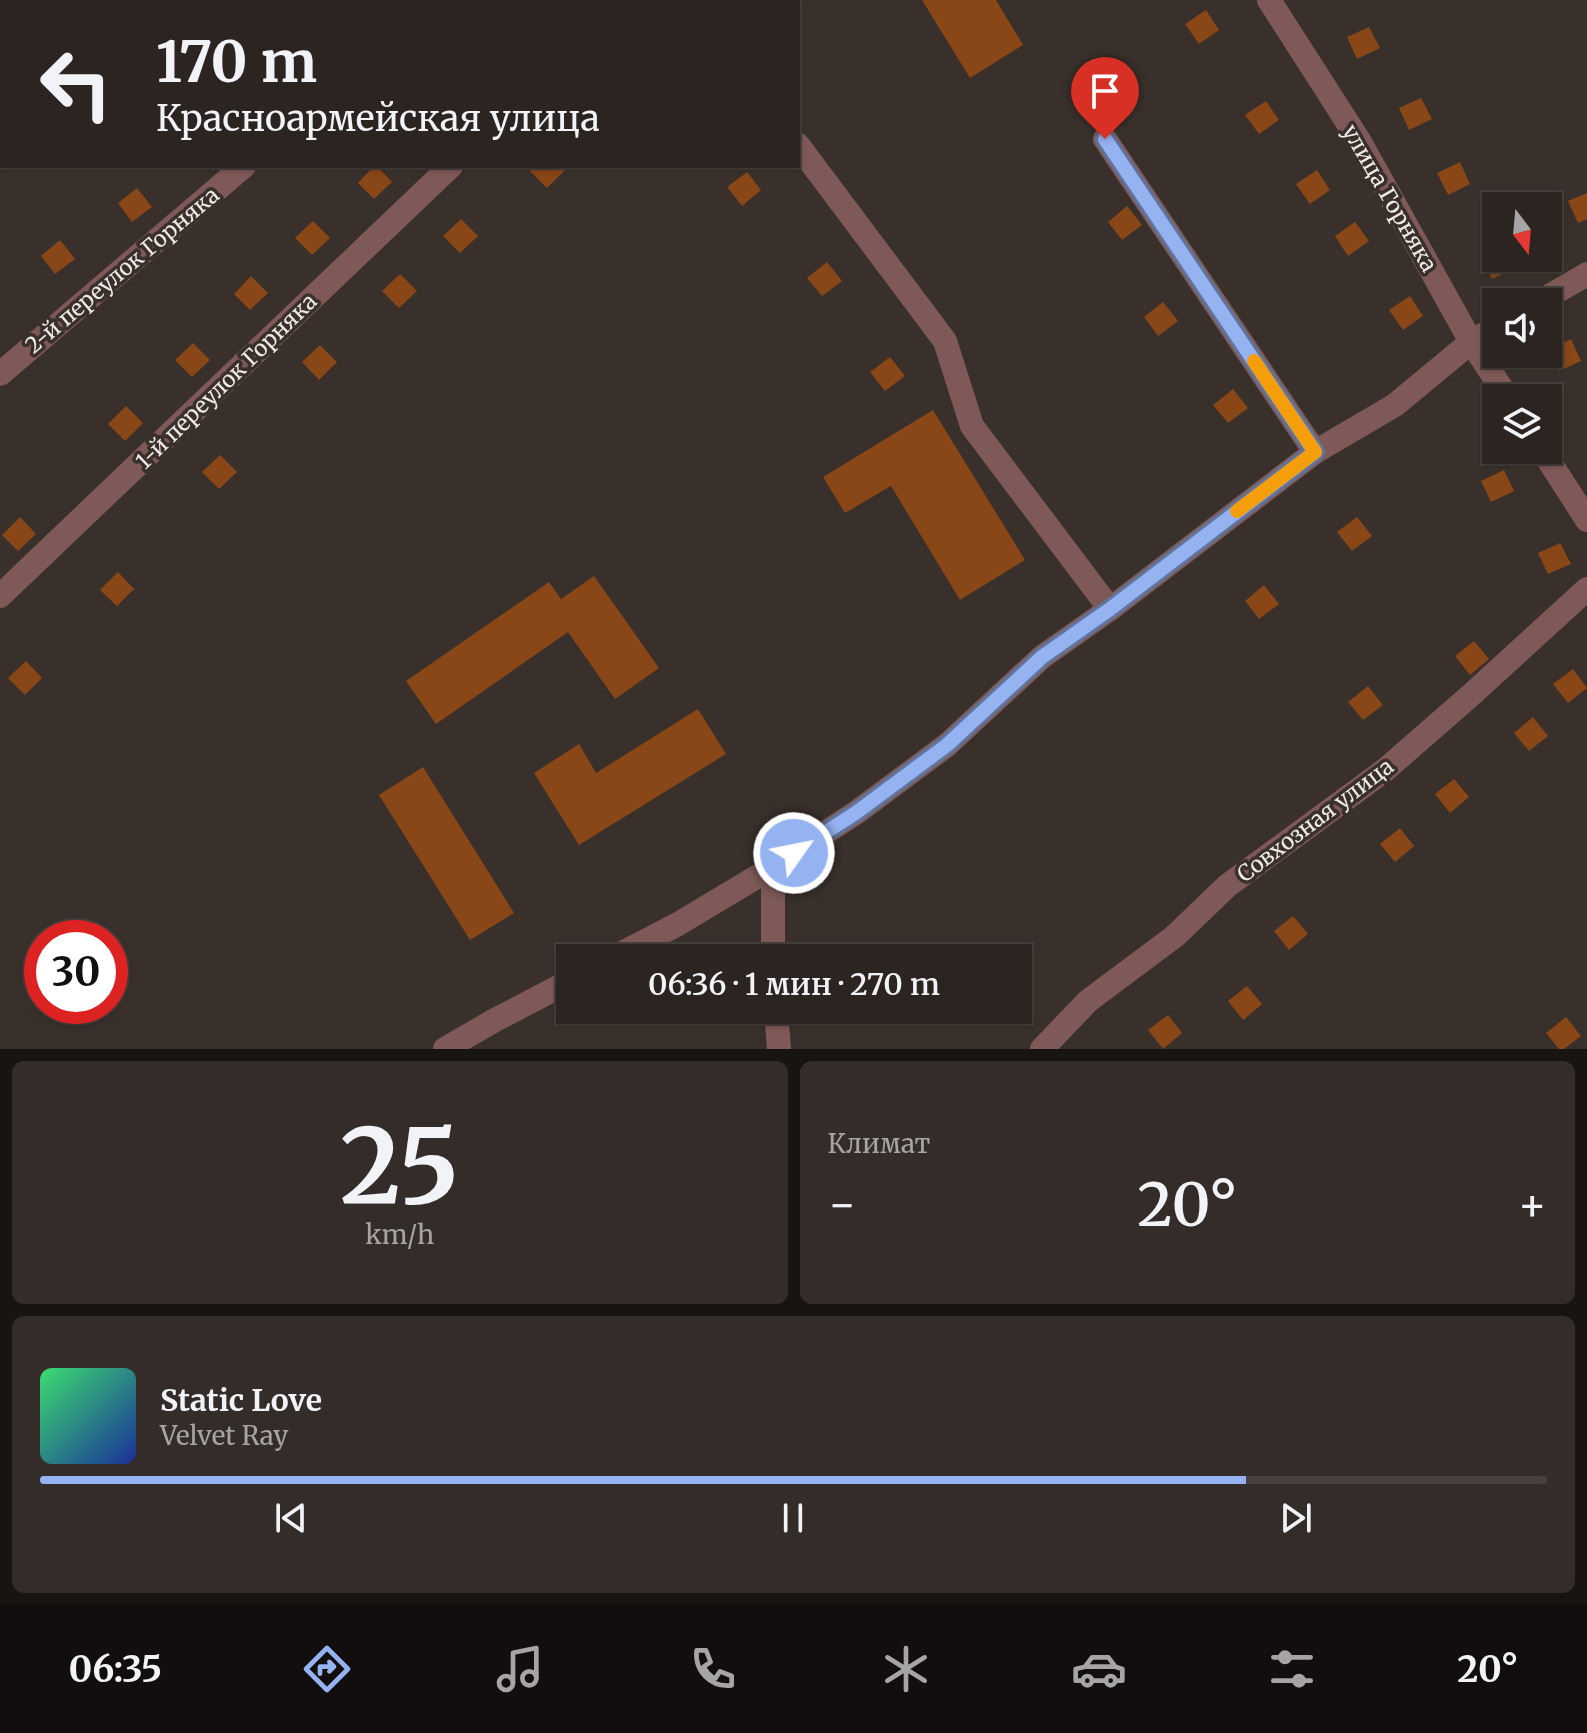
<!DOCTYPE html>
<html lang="ru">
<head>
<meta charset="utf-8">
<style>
	:root { --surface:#2b2420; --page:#332c29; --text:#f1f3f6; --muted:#a6a4a5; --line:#47413e; --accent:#95b2f1 }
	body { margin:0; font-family:Merriweather,serif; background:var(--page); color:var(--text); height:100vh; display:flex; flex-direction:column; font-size:30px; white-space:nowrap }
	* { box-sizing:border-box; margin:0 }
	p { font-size:26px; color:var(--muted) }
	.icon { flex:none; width:44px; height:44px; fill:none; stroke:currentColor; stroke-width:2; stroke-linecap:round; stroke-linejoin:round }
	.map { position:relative; height:1049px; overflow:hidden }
	.drawer { display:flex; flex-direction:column; gap:12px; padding:12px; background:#181412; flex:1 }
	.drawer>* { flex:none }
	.banner { position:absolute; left:0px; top:0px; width:800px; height:168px; box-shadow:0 2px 6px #0004,0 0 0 2px var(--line); background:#2b2420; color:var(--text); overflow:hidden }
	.needle { width:52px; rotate:164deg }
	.buttons { position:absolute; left:1482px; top:192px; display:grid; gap:16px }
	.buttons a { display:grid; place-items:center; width:80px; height:80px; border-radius:0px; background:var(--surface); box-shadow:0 2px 6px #0004,0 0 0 2px var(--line); font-size:40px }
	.speed { position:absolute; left:24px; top:920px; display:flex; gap:16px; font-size:40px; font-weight:700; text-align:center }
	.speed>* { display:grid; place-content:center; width:104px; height:104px; border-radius:50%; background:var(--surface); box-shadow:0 2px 6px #0004,0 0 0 2px var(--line); line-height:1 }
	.speed .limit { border:12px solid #d22; background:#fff; color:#111 }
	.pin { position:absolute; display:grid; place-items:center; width:68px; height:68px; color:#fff; margin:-82px -34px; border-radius:50% 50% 50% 0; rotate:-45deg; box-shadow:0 0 8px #0007 }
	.pin .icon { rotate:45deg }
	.me { position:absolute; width:88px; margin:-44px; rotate:57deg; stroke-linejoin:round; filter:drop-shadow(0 0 6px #0008) }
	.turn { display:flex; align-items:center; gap:28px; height:168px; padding:0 24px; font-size:36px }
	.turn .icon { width:104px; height:104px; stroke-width:2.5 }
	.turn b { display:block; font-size:56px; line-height:68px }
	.big { font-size:60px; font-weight:600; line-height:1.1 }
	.drawer .widget { flex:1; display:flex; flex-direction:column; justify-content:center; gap:12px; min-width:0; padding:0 28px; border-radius:12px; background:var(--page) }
	.drawer .dial { align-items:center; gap:0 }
	.dial b { font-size:104px; line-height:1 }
	.song { display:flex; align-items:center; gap:24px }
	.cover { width:96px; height:96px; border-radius:12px; background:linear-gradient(135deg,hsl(140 70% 55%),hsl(230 70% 35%)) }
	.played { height:8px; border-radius:4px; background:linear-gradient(90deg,var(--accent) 80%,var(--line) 80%) }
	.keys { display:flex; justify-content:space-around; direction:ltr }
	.heat { display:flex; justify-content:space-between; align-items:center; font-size:44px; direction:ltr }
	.drawer .tiles { flex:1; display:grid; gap:12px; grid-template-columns:1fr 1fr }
	.widget:last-child { grid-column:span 2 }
	.trip { position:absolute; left:556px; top:944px; width:476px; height:80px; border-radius:0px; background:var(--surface); box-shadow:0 2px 6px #0004,0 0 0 2px var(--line); font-weight:600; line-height:80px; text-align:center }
	.tabs { display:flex; height:128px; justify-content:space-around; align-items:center; background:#110e0d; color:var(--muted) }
	.tabs .icon { width:56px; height:56px }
	.tabs .active { color:var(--accent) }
	.tabs b { font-size:36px; color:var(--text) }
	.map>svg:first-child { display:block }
</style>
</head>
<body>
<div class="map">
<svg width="1587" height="1049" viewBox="0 0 1587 1049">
	<rect width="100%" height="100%" fill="#39302b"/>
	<g fill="#894617">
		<path d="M922,0h74l27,45 -53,33z"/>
		<path d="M1206,10l13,20 -20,14 -14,-20z"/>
		<path d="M1369,27l11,21 -23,11 -10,-22z"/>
		<path d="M1421,98l11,21 -23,11 -10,-22z"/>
		<path d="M1266,101l13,19 -20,14 -14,-19z"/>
		<path d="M1460,162l10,22 -22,11 -11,-22z"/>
		<path d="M374,166h3l15,16 -18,17 -16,-16z"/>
		<path d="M535,166h26l4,4 -18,18 -17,-17z"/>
		<path d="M1317,170l13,20 -20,14 -14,-20z"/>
		<path d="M747,172l14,18 -19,16 -15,-19z"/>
		<path d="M137,188l15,19 -20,15 -14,-19z"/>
		<path d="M1587,193v26l-9,4 -10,-22z"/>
		<path d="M1127,206l15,19 -20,15 -14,-18z"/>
		<path d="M461,219l17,17 -18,17 -17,-17z"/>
		<path d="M313,221l17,17 -18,17 -17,-17z"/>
		<path d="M1355,222l14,19 -21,15 -13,-20z"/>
		<path d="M60,240l15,19 -20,15 -14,-18z"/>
		<path d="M1496,251v7h14l4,10 -22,11 -10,-21z"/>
		<path d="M827,262l15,19 -20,15 -15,-18z"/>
		<path d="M400,274l17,17 -18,17 -17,-17z"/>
		<path d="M251,276l17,17 -18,17 -16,-16z"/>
		<path d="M1410,296l13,20 -20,14 -14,-20z"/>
		<path d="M1163,302l15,19 -20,15 -14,-19z"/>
		<path d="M1571,339l10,22 -22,10 -11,-21z"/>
		<path d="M193,343l17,17 -18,17 -17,-17z"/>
		<path d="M320,345l17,17 -18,18 -17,-18z"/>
		<path d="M890,357l15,19 -20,15 -15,-19z"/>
		<path d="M1233,389l15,19 -20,15 -15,-18z"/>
		<path d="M126,406l17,17 -18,18 -17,-17z"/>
		<path d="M933,410l92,150 -65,40 -69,-114 -46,27 -22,-36z"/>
		<path d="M220,455l17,17 -18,17 -17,-17z"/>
		<path d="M1504,470l10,21 -23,11 -10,-21z"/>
		<path d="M20,517l16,17 -18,17 -16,-16z"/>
		<path d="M1357,517l15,19 -20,15 -15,-19z"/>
		<path d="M1560,543l11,21 -23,10 -10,-21z"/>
		<path d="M118,572l16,17 -17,17 -17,-16z"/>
		<path d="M594,576l65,92 -44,31 -47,-67 -132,92 -30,-43 143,-99 12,17z"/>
		<path d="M1264,585l15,19 -20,15 -14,-18z"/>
		<path d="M1474,641l15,18 -19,16 -15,-19z"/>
		<path d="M26,661l16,17 -17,17 -17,-17z"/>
		<path d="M1573,669l14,19 -19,15 -15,-19z"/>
		<path d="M1368,686l15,19 -20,15 -15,-18z"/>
		<path d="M698,709l28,45 -147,91 -45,-72 45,-29 17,29z"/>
		<path d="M1533,717l15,19 -19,15 -15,-18z"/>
		<path d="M423,767l91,146 -44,27 -91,-145z"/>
		<path d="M1454,779l15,18 -19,16 -15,-19z"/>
		<path d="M1400,828l14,18 -19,16 -15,-18z"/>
		<path d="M1293,916l15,18 -19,16 -15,-19z"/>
		<path d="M1018,983l15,19 -19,16 -7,-8h11z"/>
		<path d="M1247,986l15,18 -19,16 -15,-19z"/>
		<path d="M1168,1015l14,18 -19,16 -15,-19z"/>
		<path d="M1566,1017l15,19 -17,13h-5l-13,-16z"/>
	</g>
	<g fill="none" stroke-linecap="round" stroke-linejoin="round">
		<g stroke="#7e5957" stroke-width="24">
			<path d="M689,0l2,2"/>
			<path d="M1269,0l91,142 111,200 37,56"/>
			<path d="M645,2l2,-2"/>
			<path d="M1105,139l210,313"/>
			<path d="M798,145l147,196 27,85 138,183"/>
			<path d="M1539,302l48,-28"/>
			<path d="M0,374l244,-208"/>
			<path d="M1542,450l45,70"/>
			<path d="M0,596l451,-430"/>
			<path d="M613,958l65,-34 95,-57 84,-55 90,-67 95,-88 68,-48 205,-157 80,-47 76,-63 25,-15"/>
			<path d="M773,958v-91"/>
			<path d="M776,1010l3,39"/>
			<path d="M445,1049l50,-29 75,-39"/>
			<path d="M1042,1049l46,-48 87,-65 52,-50 158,-116 86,-75 116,-106"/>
		</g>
	</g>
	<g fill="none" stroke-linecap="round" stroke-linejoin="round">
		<g stroke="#61749d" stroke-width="20">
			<path id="route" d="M794,853l63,-41 90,-67 95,-88 68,-48 205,-157 -210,-313"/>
		</g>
		<use href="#route" stroke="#95b2f1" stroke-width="14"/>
		<path stroke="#f59e0b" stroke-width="14" d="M1237,511l78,-59 -61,-91"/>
	</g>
	<g text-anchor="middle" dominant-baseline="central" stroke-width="7" stroke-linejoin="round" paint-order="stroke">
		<g font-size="22" fill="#efe9e5" stroke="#39302b">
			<text transform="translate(1390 198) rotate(60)">улица Горняка</text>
			<text transform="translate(122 270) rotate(-40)">2-й переулок Горняка</text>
			<text transform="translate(226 381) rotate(-44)">1-й переулок Горняка</text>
			<text transform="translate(1315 820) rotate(-37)">Совхозная улица</text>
		</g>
	</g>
</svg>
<div class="buttons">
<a><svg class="needle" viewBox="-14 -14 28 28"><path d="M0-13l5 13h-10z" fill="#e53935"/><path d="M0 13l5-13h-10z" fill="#a6a4a5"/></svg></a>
<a><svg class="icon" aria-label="sound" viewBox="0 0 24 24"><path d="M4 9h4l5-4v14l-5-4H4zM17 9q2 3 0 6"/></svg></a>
<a><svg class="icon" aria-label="layers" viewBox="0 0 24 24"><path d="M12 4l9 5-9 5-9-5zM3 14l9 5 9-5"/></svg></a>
</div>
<div class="speed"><div class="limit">30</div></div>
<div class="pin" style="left:1105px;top:139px;background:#d93025"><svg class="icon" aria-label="arrive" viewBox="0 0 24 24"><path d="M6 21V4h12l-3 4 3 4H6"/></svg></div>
<svg class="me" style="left:794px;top:853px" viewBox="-20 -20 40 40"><circle r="17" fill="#95b2f1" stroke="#fff" stroke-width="3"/><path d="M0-11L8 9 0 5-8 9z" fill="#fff"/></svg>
<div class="trip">06:36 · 1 мин · 270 m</div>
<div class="banner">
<div class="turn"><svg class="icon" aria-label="left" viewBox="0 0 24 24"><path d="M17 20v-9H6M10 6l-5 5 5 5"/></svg><div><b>170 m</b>Красноармейская улица</div></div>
</div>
</div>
<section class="drawer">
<div class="tiles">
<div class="widget dial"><b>25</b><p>km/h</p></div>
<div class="widget"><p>Климат</p>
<div class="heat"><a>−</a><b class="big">20°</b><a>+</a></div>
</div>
<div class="widget">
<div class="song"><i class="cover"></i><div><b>Static Love</b><p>Velvet Ray</p></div></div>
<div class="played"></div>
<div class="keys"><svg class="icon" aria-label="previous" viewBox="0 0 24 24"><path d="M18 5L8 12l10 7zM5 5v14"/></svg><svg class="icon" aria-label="pause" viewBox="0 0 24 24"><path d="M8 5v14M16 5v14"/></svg><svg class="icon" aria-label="next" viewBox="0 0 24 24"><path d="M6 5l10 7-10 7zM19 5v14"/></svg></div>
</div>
</div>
</section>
<nav class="tabs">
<b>06:35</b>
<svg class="icon active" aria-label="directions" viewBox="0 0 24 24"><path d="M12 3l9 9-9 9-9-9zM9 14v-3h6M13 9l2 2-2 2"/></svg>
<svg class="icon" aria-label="music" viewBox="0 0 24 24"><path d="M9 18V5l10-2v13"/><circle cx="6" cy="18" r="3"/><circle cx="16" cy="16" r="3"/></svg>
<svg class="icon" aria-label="phone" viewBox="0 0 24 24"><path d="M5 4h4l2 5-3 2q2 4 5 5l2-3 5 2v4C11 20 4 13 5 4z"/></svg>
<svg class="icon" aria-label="climate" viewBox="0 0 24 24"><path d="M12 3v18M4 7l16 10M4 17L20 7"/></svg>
<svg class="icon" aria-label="car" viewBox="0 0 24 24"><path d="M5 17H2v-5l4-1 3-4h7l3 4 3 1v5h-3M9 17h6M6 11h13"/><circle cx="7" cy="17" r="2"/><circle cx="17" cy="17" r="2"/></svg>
<svg class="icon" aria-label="filters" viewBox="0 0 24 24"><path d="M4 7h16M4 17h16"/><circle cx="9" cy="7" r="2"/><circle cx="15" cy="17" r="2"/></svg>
<b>20°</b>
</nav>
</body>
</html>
